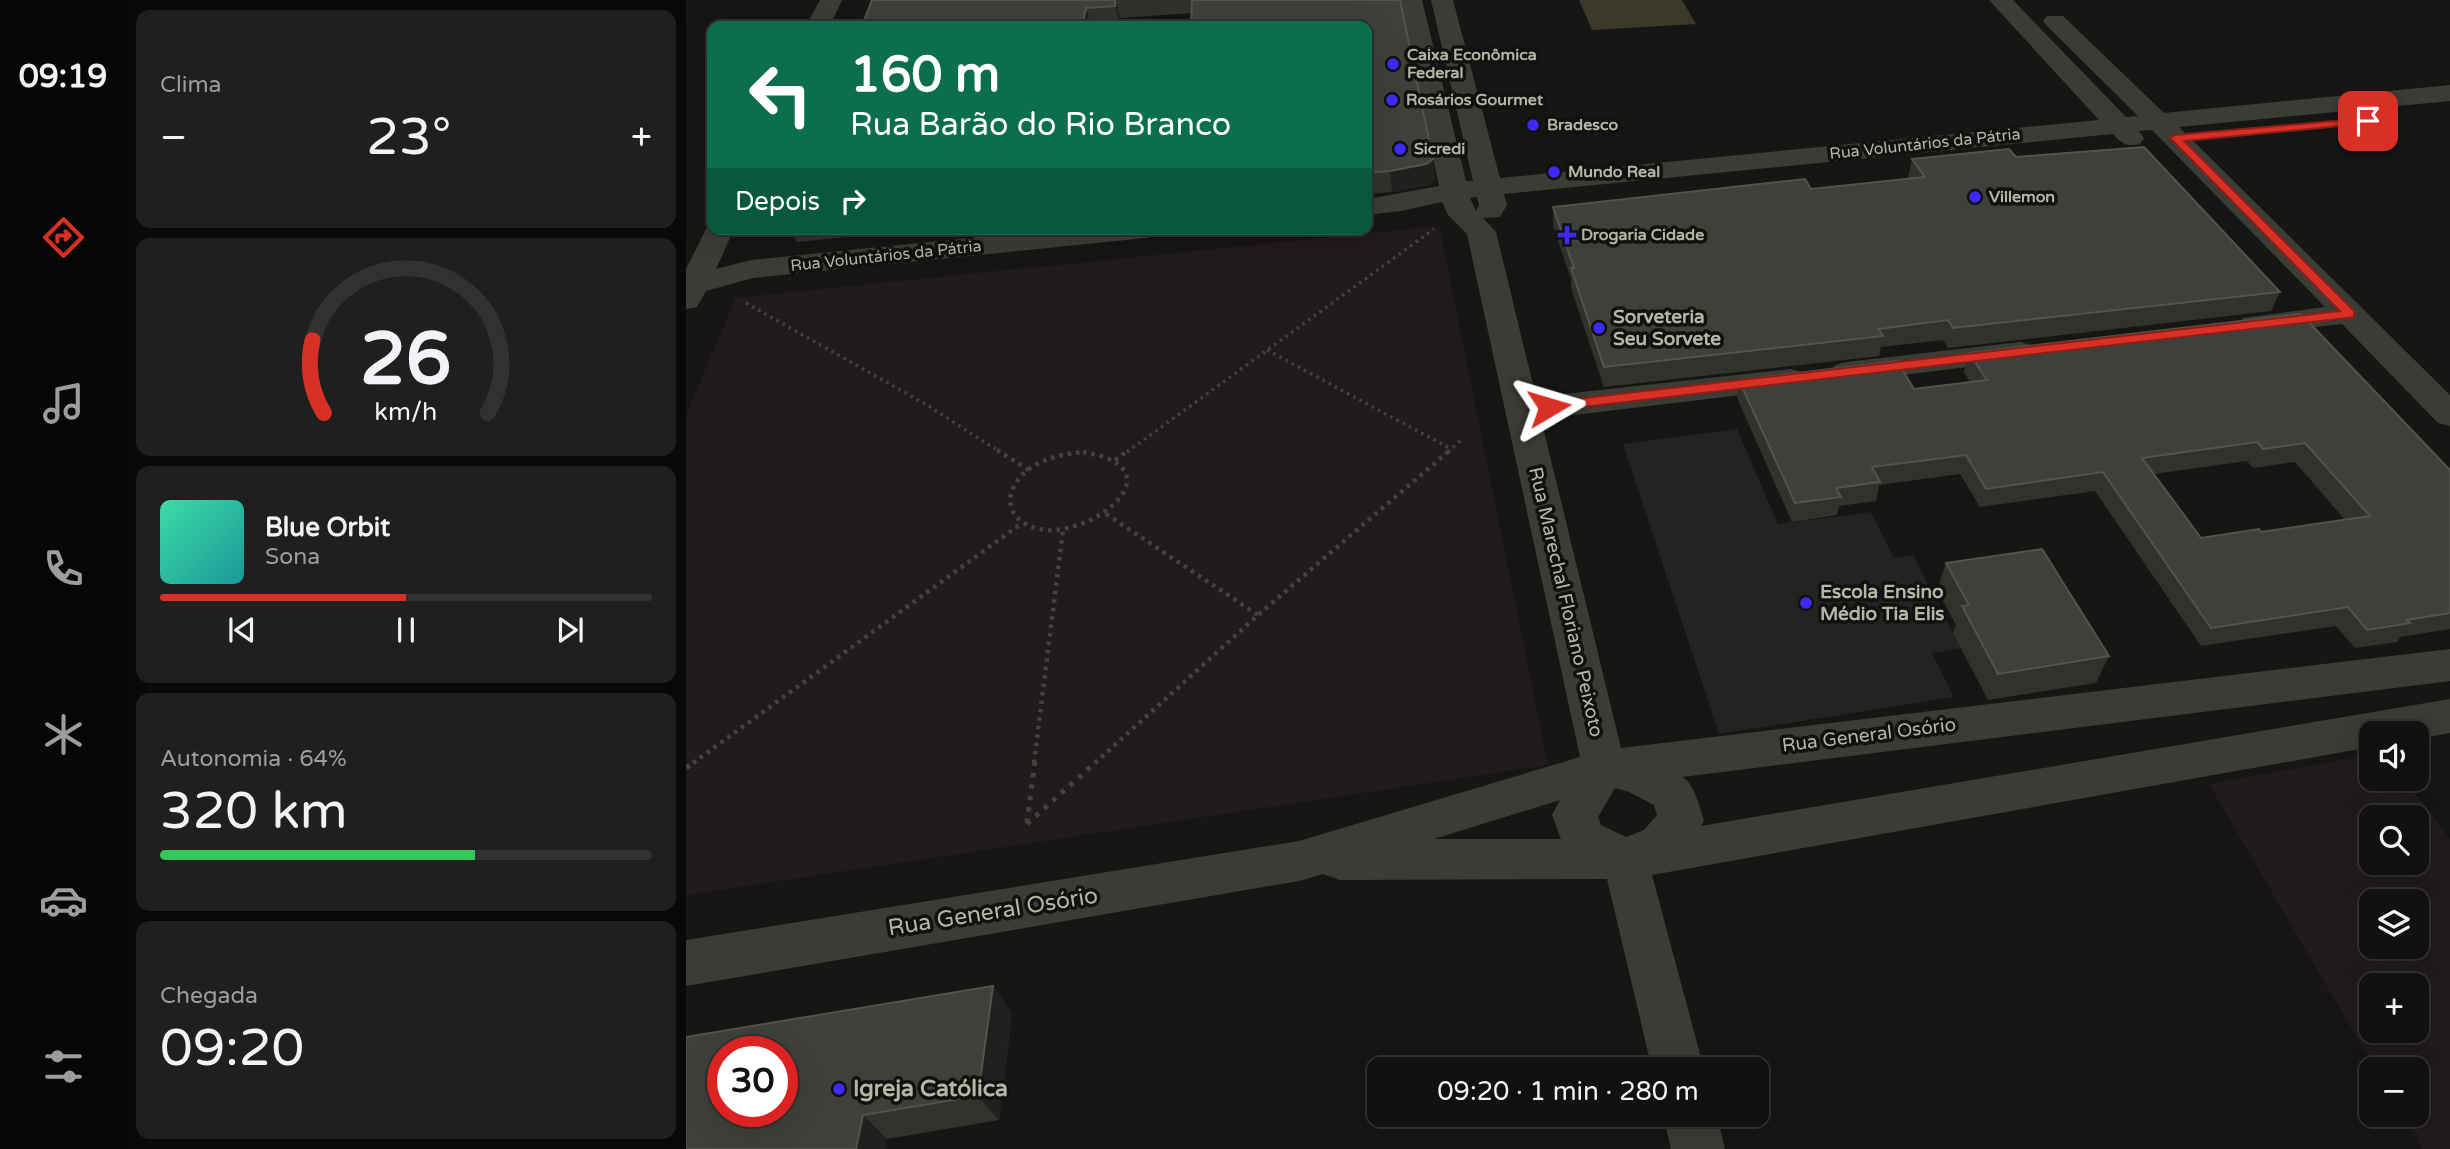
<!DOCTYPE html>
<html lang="pt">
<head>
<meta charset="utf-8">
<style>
	:root { --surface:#101110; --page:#1e1f1e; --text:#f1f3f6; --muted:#9c9d9f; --line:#303130; --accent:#d93025 }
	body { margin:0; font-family:"Varela Round",sans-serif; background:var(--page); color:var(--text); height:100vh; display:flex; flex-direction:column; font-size:26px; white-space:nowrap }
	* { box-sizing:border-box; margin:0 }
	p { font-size:23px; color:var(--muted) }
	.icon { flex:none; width:38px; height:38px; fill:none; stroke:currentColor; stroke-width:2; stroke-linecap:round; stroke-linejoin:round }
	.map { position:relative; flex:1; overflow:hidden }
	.drawer { display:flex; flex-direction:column; gap:10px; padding:10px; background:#090909; width:560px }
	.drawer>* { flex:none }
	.banner { position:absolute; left:21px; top:21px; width:665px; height:214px; border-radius:14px; box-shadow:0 7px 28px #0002,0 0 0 2px var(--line); background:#0b6e4f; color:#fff; overflow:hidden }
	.tools { position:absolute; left:1673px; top:721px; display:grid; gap:14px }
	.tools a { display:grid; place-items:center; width:70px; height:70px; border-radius:14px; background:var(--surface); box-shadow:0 7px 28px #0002,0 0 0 2px var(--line); font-size:35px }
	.speed { position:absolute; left:21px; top:1036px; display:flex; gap:14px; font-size:35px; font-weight:700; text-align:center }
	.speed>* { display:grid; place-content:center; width:91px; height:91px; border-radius:50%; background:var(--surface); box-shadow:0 7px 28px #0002,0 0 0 2px var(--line); line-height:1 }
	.speed .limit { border:10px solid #d22; background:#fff; color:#111 }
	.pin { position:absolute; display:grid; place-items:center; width:60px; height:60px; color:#fff; margin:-30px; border-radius:14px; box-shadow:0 4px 10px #0006 }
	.me { position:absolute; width:77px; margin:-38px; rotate:83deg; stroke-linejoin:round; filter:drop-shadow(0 0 5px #0008) }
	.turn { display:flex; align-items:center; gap:24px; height:147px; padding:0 28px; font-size:32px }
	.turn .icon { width:91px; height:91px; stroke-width:2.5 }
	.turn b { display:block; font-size:49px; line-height:60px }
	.then { display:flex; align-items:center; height:66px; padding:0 28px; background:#0003; gap:14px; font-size:26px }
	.big { font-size:52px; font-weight:600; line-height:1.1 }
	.drawer .tile { flex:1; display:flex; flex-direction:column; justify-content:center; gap:10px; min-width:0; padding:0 24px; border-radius:14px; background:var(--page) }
	.drawer .dial { align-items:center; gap:0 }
	.dial svg { height:182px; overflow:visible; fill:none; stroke:var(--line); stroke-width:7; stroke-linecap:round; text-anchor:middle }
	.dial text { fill:var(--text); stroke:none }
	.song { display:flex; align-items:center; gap:21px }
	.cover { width:84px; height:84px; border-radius:10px; background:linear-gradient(135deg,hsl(160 70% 55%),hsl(180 70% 35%)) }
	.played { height:7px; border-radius:4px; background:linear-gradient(90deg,var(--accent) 50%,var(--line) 50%) }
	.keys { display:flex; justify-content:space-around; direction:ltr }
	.heat { display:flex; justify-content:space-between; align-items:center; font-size:38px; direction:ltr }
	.charge { height:10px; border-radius:5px; background:linear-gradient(90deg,#34c759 64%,var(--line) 0) }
	.trip { position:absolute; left:681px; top:1057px; width:402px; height:70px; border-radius:14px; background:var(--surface); box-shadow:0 7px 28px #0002,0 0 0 2px var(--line); font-weight:600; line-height:70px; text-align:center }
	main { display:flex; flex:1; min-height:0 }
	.tabs { display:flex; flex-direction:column; width:126px; justify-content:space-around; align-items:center; background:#060706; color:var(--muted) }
	.tabs .icon { width:49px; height:49px }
	.tabs .selected { color:var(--accent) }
	.tabs b { font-size:32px; color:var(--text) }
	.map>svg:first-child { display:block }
</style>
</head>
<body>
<main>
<nav class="tabs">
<b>09:19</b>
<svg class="icon selected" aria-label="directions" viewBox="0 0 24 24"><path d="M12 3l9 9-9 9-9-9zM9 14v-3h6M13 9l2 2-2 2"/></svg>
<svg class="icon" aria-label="music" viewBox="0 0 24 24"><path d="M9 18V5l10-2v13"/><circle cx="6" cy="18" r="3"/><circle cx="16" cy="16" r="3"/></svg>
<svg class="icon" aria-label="phone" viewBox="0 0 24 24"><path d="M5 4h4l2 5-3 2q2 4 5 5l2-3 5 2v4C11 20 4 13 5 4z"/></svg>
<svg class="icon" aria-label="climate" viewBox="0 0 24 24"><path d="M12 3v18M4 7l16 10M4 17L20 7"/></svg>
<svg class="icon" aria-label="car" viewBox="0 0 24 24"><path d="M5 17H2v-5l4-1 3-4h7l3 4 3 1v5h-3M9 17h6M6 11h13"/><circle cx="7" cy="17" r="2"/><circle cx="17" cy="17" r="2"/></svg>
<svg class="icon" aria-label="filters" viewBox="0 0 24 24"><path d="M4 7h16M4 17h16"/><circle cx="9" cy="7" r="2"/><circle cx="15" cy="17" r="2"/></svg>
</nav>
<section class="drawer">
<div class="tile"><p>Clima</p>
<div class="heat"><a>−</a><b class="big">23°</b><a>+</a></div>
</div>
<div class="tile dial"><svg viewBox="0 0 100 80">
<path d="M14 69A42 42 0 1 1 86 69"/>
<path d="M14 69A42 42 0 0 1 9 37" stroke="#d93025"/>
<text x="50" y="56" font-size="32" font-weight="700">26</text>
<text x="50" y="72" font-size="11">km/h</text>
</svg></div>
<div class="tile">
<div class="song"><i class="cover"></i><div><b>Blue Orbit</b><p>Sona</p></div></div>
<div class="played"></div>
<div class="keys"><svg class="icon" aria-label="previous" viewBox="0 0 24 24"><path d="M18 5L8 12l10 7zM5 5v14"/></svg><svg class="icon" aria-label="pause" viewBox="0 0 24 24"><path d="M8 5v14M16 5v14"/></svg><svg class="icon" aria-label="next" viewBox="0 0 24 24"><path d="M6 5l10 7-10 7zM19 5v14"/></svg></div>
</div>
<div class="tile"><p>Autonomia · 64%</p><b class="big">320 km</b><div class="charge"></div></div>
<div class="tile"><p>Chegada</p><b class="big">09:20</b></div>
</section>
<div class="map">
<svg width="1764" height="1149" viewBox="0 0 1764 1149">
	<rect width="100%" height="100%" fill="#161715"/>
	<path fill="#222421" d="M1051,429l41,95 93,-12 23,46 19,-3 48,93 -29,5 22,44 -235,37 -96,-290z"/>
	<g fill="#221b1e" fill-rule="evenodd">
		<path d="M753,226l109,539 -862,130v-480l50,-117z"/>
		<path d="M1685,755v24h34l45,60v310h-28l-20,-34h15v-46h-42l-166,-285zM1685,817h46v46h-46zM1685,901h46v46h-46zM1685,985h46v46h-46z"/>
	</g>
	<path fill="#3b392a" d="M893,0h103l14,24 -104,6z"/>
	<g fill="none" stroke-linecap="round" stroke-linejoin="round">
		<g stroke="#42433c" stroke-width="3.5" stroke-dasharray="2.5 4.5" stroke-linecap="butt">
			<path d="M60,303l181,102 73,47"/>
			<path d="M581,350l184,99"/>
			<path d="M441,452l307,-223"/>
			<path d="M762,452l13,-12"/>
		</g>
		<g stroke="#42433c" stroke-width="4.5" stroke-dasharray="3.5 5" stroke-linecap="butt">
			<path d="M311,450l32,20"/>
			<path d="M397,452c8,2 18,3 26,7 54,25 -27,80 -70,70 -38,-9 -36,-43 -7,-62 15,-10 33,-13 51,-15z"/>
			<path d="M429,460l14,-10"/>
			<path d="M420,514l152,101"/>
			<path d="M7,763l329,-240"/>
			<path d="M348,763l29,-233"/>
			<path d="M409,763l163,-148 192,-165"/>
		</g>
		<g stroke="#42433c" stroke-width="5" stroke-dasharray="4.5 7" stroke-linecap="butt">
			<path d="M0,768l10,-7"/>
			<path d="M341,823l8,-62"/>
			<path d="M341,824l70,-63"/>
		</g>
		<g fill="#3a3c36" fill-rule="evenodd">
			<path d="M134,0h22l-12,26h-24z"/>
			<path d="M714,0h22l44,181h7l-42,-181h22l47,178 599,-58 -110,-120h24l113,117 12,-1 -91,-90 -4,-5 4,-5h16l101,97 286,-28v16l-271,26 271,268v31l-12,-3 -96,-99 -88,10 -11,-2 -5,-7 5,-7 82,-11 -173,-177 -13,1 5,7 -4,6c-13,3 -18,0 -27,-10l-609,60 3,11 -7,12 -17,1 13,14 40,165 255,-28 12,3 5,7 -5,7 -12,3 -250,30 80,329 829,-99v32l-768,96c13,7 17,29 22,43l-3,6 749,-127v34l-33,6v-6h-46v14l-719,128 52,194h-52l-45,-190 -267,1 -17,-6 -24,7 -613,105v-46l613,-99 281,-84 -113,-523 -19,-19 -6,-13 -41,9 -34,4v-16l72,-13zM791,197l2,8 -3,6 -6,-13zM929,788l14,4 25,13 3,10 -13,15 -18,7 -25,-12 -3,-8zM874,800l-8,15 9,24h-127z"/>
			<path d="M26,222v7h22l-18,40 35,-9 306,-31h103l-4,6 -10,3 -393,40 -47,13 -9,16 -11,2v-40l20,-40z"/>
			<path d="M1334,342l11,3 5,7 -5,7 -184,23 -12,-3 -4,-7 4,-7 12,-3z"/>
			<path d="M977,1115h54l8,34h-54z"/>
		</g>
	</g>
	<g fill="#30322e" fill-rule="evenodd">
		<path d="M186,0h528l35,180 -7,5 -36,7 -25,2v-168l-175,-13 -72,5v7l-18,1h-240z"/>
		<path d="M1330,157l264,135 -9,19 -323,37 -5,-8 -62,7 -2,9 -275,31 -33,-99v-9l-18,-53v-19l258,-18 97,-11 4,-19z"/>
		<path d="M105,229h136l-130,13z"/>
		<path d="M1283,353l481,116v160l-50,8 -3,5 -42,6 -19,-22 -135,20 -106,-155 -115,16 -20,-33 -81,11 -3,16 -37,5 -2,9 -45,7 -55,-124 2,-18 175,9 56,-7 -6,-10zM1561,461l6,7 42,-6 50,58 -84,12 -60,6 -47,-64z"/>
		<path d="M1260,563l163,93 -13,27 -108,17 -35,-67 3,-8 -19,-35z"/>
		<path d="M307,986l19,27 -13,107 -112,19 -201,10z"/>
	</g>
	<g fill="#20211f">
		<path d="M429,0l5,18v7l-5,-19z"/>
		<path d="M400,8l5,18h-9z"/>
		<path d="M747,159l2,21 -7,5 -36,7 -2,-21z"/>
		<path d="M307,986l19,27 -13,107 -21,-24z"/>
		<path d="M177,1115l24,24 -1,10h-30z"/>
	</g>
	<g fill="#3e403b" stroke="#51534c" stroke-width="2" fill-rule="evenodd">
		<path d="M186,0h243v6l-29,2 -4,18h-220z"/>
		<path d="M506,0h208l33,159 -7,5 -36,7 -23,2v-147h-176z"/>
		<path d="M1458,147l136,145 -327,36 -5,-8 -69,9 4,7 -279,31 -33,-99h3l-21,-61 252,-28 6,10 114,-12 -13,-18 97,-10 7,8z"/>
		<path d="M1615,314l147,154 2,1v144l-43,7 3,3 -43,7 -19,-23 -137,21 -108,-156 -117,17 -20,-34 -94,12 8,15 -44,6 5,9 -46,6 -56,-123 158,-19 17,28 73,-9 -18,-27zM1571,442l6,7 42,-6 65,73 -109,16 -2,-3 -58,9 -59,-80z"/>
		<path d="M1356,549l67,107 -111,18 -36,-68 7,-1 -23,-42z"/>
		<path d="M307,986l-15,110 -115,19 -7,34h-170v-112zM37,1052h59v59h-59z"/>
	</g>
	<path fill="#d93025" stroke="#8d1f18" stroke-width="2" d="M1682,118l5,3 -2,2 -187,18 170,170v6l-805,94 -7,-4 7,-5 791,-91 -170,-173 5,-3z"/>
	<g fill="#3d2af9" stroke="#111210" stroke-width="2.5">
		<circle cx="707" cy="64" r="7"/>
		<circle cx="706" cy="100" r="7"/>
		<circle cx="847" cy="125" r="7"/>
		<circle cx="714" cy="149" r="7"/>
		<circle cx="868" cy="172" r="7"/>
		<circle cx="1289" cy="197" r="7"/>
		<path d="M877.5 224.5h7v7h7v7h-7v7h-7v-7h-7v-7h7z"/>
		<circle cx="913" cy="328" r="7"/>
		<circle cx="1120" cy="603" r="7"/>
		<circle cx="153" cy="1089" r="7"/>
	</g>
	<g text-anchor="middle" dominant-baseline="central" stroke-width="7" stroke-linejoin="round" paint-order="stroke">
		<g font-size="16" font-weight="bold" fill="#b5b7a6" stroke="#111210" text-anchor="start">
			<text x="721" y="55">Caixa Econômica<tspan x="721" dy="18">Federal</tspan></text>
			<text x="720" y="100">Rosários Gourmet</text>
			<text x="861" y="125">Bradesco</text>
			<text x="728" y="149">Sicredi</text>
			<text x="882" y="172">Mundo Real</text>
			<text x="1303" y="197">Villemon</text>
			<text x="895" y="235">Drogaria Cidade</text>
		</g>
		<g font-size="16" fill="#b5b7a6" stroke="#111210">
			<text transform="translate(1239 144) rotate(-6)">Rua Voluntários da Pátria</text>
			<text transform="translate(200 256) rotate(-6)">Rua Voluntários da Pátria</text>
		</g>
		<g font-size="19" font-weight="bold" fill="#b5b7a6" stroke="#111210" text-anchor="start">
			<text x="927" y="317">Sorveteria<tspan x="927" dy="22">Seu Sorvete</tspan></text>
			<text x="1134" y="592">Escola Ensino<tspan x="1134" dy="22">Médio Tia Elis</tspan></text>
		</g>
		<g font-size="19" fill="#b5b7a6" stroke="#111210">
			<text transform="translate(880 602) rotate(77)">Rua Marechal Floriano Peixoto</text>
			<text transform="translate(1183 735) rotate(-7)">Rua General Osório</text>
		</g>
		<g font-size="23" fill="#b5b7a6" stroke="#111210">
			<text transform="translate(307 912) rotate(-9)">Rua General Osório</text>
		</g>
		<g font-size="23" font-weight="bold" fill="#b5b7a6" stroke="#111210" text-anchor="start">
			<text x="167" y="1089">Igreja Católica</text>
		</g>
	</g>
</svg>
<div class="tools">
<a><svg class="icon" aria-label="sound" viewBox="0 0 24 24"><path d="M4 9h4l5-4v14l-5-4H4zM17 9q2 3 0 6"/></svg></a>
<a><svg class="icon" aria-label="search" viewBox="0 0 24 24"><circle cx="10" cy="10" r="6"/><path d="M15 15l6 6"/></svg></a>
<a><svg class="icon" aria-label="layers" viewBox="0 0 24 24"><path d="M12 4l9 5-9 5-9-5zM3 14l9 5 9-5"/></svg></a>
<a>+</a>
<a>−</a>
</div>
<div class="speed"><div class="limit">30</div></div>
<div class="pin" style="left:1682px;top:121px;background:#d93025"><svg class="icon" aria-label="arrive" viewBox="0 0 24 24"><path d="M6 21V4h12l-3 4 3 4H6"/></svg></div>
<svg class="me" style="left:863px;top:407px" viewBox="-20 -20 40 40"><path d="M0-17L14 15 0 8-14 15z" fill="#d93025" stroke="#fff" stroke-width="4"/></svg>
<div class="trip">09:20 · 1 min · 280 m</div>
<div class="banner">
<div class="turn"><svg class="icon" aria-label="left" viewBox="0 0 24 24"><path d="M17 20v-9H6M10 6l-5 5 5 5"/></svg><div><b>160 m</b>Rua Barão do Rio Branco</div></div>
<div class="then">Depois<svg class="icon" aria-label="right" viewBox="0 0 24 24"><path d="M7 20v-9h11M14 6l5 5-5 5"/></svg></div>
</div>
</div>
</main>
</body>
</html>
